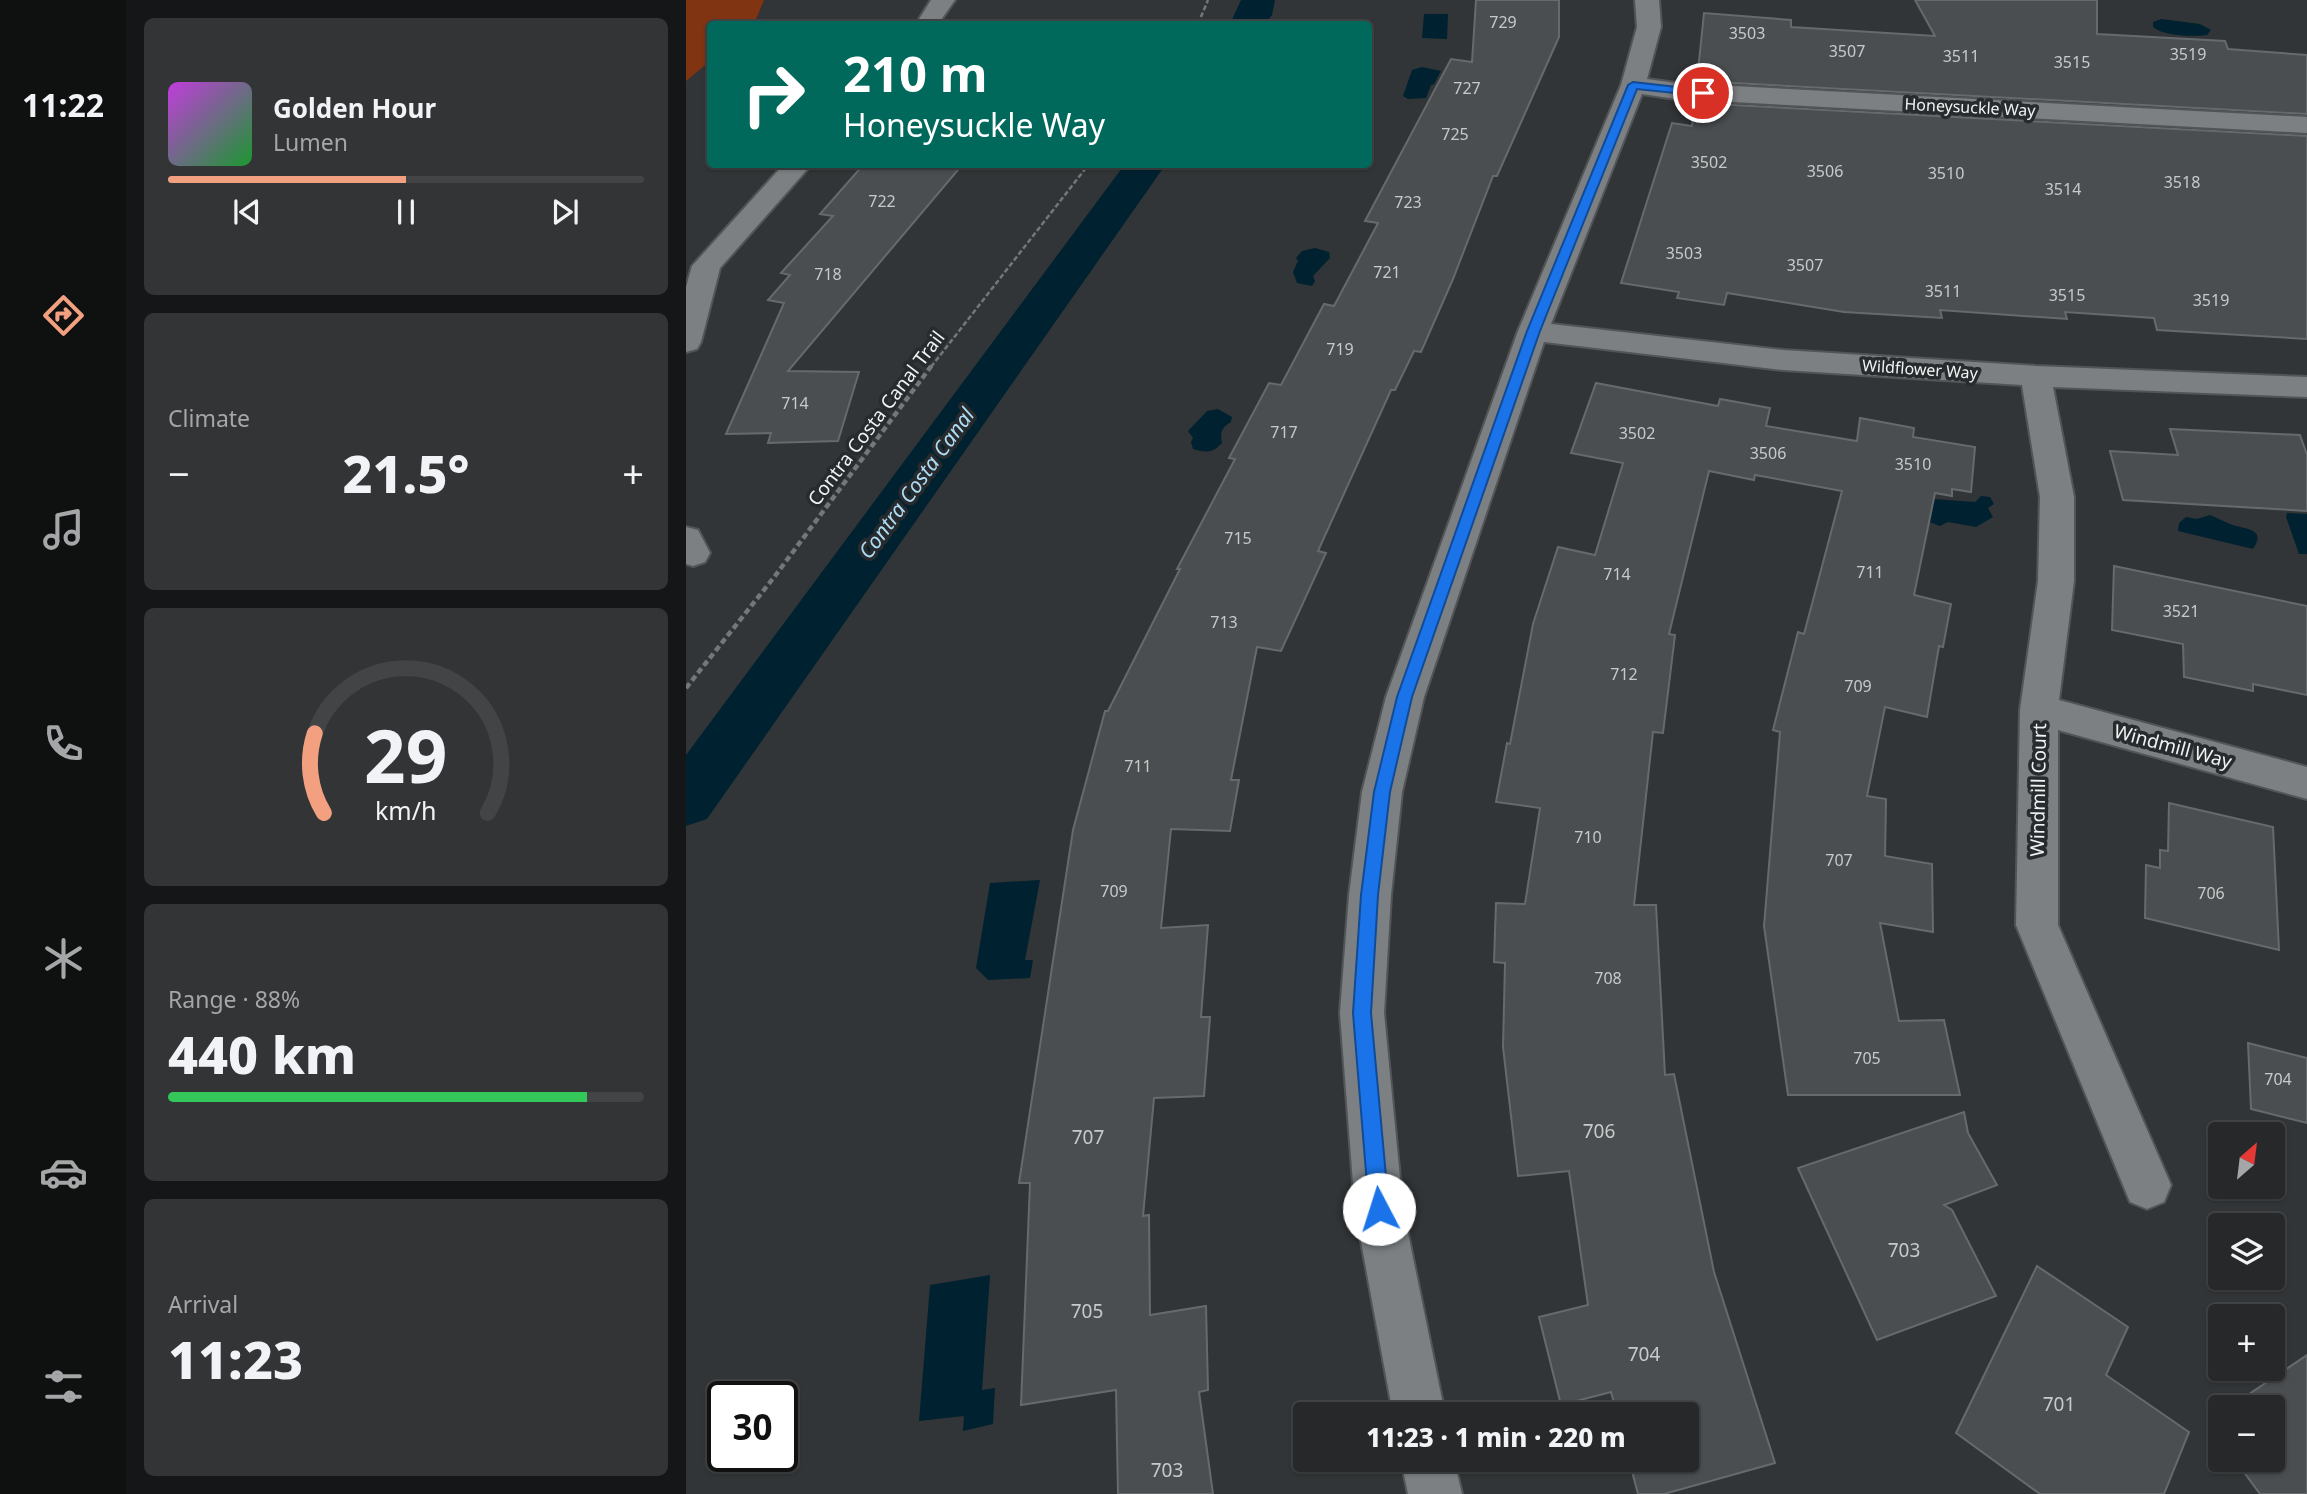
<!DOCTYPE html>
<html lang="en">
<head>
<meta charset="utf-8">
<style>
	:root { --surface:#262829; --page:#323435; --text:#f1f3f6; --muted:#a4a6a8; --line:#424446; --accent:#f2a080 }
	body { margin:0; font-family:"Noto Sans",sans-serif; background:var(--page); color:var(--text); height:100vh; display:flex; flex-direction:column; font-size:26px; white-space:nowrap }
	* { box-sizing:border-box; margin:0 }
	p { font-size:23px; color:var(--muted) }
	.icon { flex:none; width:38px; height:38px; fill:none; stroke:currentColor; stroke-width:2; stroke-linecap:round; stroke-linejoin:round }
	.map { position:relative; flex:1; overflow:hidden }
	.details { display:flex; flex-direction:column; gap:18px; padding:18px; background:#151617; width:560px }
	.details>* { flex:none }
	.top-card { position:absolute; left:21px; top:21px; width:665px; height:147px; border-radius:7px; box-shadow:0 2px 5px #0004,0 0 0 2px var(--line); background:#00695c; color:#fff; overflow:hidden }
	.needle { width:46px; rotate:28deg }
	.tools { position:absolute; left:1522px; top:1122px; display:grid; gap:14px }
	.tools a { display:grid; place-items:center; width:77px; height:77px; border-radius:7px; background:var(--surface); box-shadow:0 2px 5px #0004,0 0 0 2px var(--line); font-size:35px }
	.speed { position:absolute; left:21px; top:1381px; display:flex; gap:14px; font-size:35px; font-weight:700; text-align:center }
	.speed>* { display:grid; place-content:center; width:91px; height:91px; border-radius:50%; background:var(--surface); box-shadow:0 2px 5px #0004,0 0 0 2px var(--line); line-height:1 }
	.speed .limit { border:4px solid #111; border-radius:10px; background:#fff; color:#111 }
	.pin { position:absolute; display:grid; place-items:center; width:60px; height:60px; color:#fff; margin:-30px; border:4px solid #fff; border-radius:50%; box-shadow:0 2px 7px #0007 }
	.me { position:absolute; width:77px; margin:-38px; rotate:355deg; stroke-linejoin:round; filter:drop-shadow(0 0 5px #0008) }
	.turn { display:flex; align-items:center; gap:24px; height:147px; padding:0 21px; font-size:32px }
	.turn .icon { width:91px; height:91px; stroke-width:2.5 }
	.turn b { display:block; font-size:49px; line-height:60px }
	.big { font-size:52px; font-weight:800; line-height:1.1 }
	.details .tile { flex:1; display:flex; flex-direction:column; justify-content:center; gap:10px; min-width:0; padding:0 24px; border-radius:10px; background:var(--page) }
	.details .dial { align-items:center; gap:0 }
	.dial svg { height:182px; overflow:visible; fill:none; stroke:var(--line); stroke-width:7; stroke-linecap:round; text-anchor:middle }
	.dial text { fill:var(--text); stroke:none }
	.song { display:flex; align-items:center; gap:21px }
	.cover { width:84px; height:84px; border-radius:10px; background:linear-gradient(135deg,hsl(290 70% 55%),hsl(130 70% 35%)) }
	.played { height:7px; border-radius:4px; background:linear-gradient(90deg,var(--accent) 50%,var(--line) 50%) }
	.keys { display:flex; justify-content:space-around; direction:ltr }
	.heat { display:flex; justify-content:space-between; align-items:center; font-size:38px; direction:ltr }
	.charge { height:10px; border-radius:5px; background:linear-gradient(90deg,#34c759 88%,var(--line) 0) }
	.trip { position:absolute; left:607px; top:1402px; width:406px; height:70px; border-radius:7px; background:var(--surface); box-shadow:0 2px 5px #0004,0 0 0 2px var(--line); font-weight:800; line-height:70px; text-align:center }
	main { display:flex; flex:1; min-height:0 }
	.tabs { display:flex; flex-direction:column; width:126px; justify-content:space-around; align-items:center; background:#0f1010; color:var(--muted) }
	.tabs .icon { width:49px; height:49px }
	.tabs .on { color:var(--accent) }
	.tabs b { font-size:32px; color:var(--text) }
	.map>svg:first-child { display:block }
</style>
</head>
<body>
<main>
<nav class="tabs">
<b>11:22</b>
<svg class="icon on" aria-label="directions" viewBox="0 0 24 24"><path d="M12 3l9 9-9 9-9-9zM9 14v-3h6M13 9l2 2-2 2"/></svg>
<svg class="icon" aria-label="music" viewBox="0 0 24 24"><path d="M9 18V5l10-2v13"/><circle cx="6" cy="18" r="3"/><circle cx="16" cy="16" r="3"/></svg>
<svg class="icon" aria-label="phone" viewBox="0 0 24 24"><path d="M5 4h4l2 5-3 2q2 4 5 5l2-3 5 2v4C11 20 4 13 5 4z"/></svg>
<svg class="icon" aria-label="climate" viewBox="0 0 24 24"><path d="M12 3v18M4 7l16 10M4 17L20 7"/></svg>
<svg class="icon" aria-label="car" viewBox="0 0 24 24"><path d="M5 17H2v-5l4-1 3-4h7l3 4 3 1v5h-3M9 17h6M6 11h13"/><circle cx="7" cy="17" r="2"/><circle cx="17" cy="17" r="2"/></svg>
<svg class="icon" aria-label="filters" viewBox="0 0 24 24"><path d="M4 7h16M4 17h16"/><circle cx="9" cy="7" r="2"/><circle cx="15" cy="17" r="2"/></svg>
</nav>
<section class="details">
<div class="tile">
<div class="song"><i class="cover"></i><div><b>Golden Hour</b><p>Lumen</p></div></div>
<div class="played"></div>
<div class="keys"><svg class="icon" aria-label="previous" viewBox="0 0 24 24"><path d="M18 5L8 12l10 7zM5 5v14"/></svg><svg class="icon" aria-label="pause" viewBox="0 0 24 24"><path d="M8 5v14M16 5v14"/></svg><svg class="icon" aria-label="next" viewBox="0 0 24 24"><path d="M6 5l10 7-10 7zM19 5v14"/></svg></div>
</div>
<div class="tile"><p>Climate</p>
<div class="heat"><a>−</a><b class="big">21.5°</b><a>+</a></div>
</div>
<div class="tile dial"><svg viewBox="0 0 100 80">
<path d="M14 69A42 42 0 1 1 86 69"/>
<path d="M14 69A42 42 0 0 1 10 34" stroke="#f2a080"/>
<text x="50" y="56" font-size="32" font-weight="700">29</text>
<text x="50" y="72" font-size="11">km/h</text>
</svg></div>
<div class="tile"><p>Range · 88%</p><b class="big">440 km</b><div class="charge"></div></div>
<div class="tile"><p>Arrival</p><b class="big">11:23</b></div>
</section>
<div class="map">
<svg width="1621" height="1494" viewBox="0 0 1621 1494">
	<rect width="100%" height="100%" fill="#323537"/>
	<path fill="#803411" d="M0,0h78l-10,24h-44v37l-24,20z"/>
	<g fill="#002130">
		<path d="M738,14h24l-1,25 -25,-1z"/>
		<path d="M1475,19l39,5 11,6 -4,5c-14,2 -43,1 -54,-8v-5z"/>
		<path d="M736,67l19,4 -7,13 -3,1 -5,13 -18,1 -5,-3 9,-26z"/>
		<path d="M629,248l14,4 1,6 -17,18 2,5 -3,5 -15,-3 -4,-11 5,-11 -2,-3 6,-7z"/>
		<path d="M532,409l14,8 -1,5c-10,6 -11,10 -9,21 -9,10 -16,10 -29,6l-2,-7 2,-4 -5,-7 19,-20z"/>
		<path d="M1295,496l9,1 4,7 -6,4 5,9 -17,10 -28,-5 -8,4 -16,-6 3,-18 7,-3 41,3z"/>
		<path d="M1601,513l20,1v40h-8l-13,-37z"/>
		<path d="M1524,515c7,3 13,6 20,9 10,5 39,3 23,25l-75,-18 1,-8 7,-6 11,2z"/>
		<path d="M354,880l-15,80h8l-3,18 -42,2 -12,-12 14,-85z"/>
		<path d="M304,1275l-8,115 13,-2 -2,36 -30,7 1,-15 -45,5 11,-136z"/>
	</g>
	<g fill="none" stroke-linecap="round" stroke-linejoin="round">
		<g fill="#002130" fill-rule="evenodd">
			<path d="M555,0h34l-3,15 -7,9h-35z"/>
			<path d="M439,164h41l-459,655 -21,7v-71z"/>
		</g>
	</g>
	<g fill="#4b4e50" stroke="#666a6c" stroke-width="2">
		<path d="M790,0h83v37l-62,139h-4l-40,103 -32,73 -7,-1 -19,39h-4l-73,161 8,2 -45,98 -24,-4 -26,133h8l-9,51 -59,-2 -10,99 47,-3 -7,92h9l-6,79 -50,2 -11,118 6,-1 1,100 56,-9 2,84 -9,2 14,102h-95l-2,-104 -95,15 9,-222h-11l54,-353 32,-119h3l72,-142h-3l58,-110 -6,-1 40,-75 12,2 43,-81 10,2 44,-83 -13,-2 86,-162 21,3z"/>
		<path d="M1229,0h182v34l128,7 3,8 79,6v59l-610,-33 7,-68 87,7v7l144,9z"/>
		<path d="M1009,103l612,33v203l-150,-9 -3,-12 -89,-6 2,7 -127,-9 2,8 -98,-6 -117,-19 -3,12 -47,-7 2,-6 -58,-9 51,-160 20,3z"/>
		<path d="M178,164h99l-175,207 71,1 -21,69 -70,2 3,-10 -45,1 58,-131 -16,-3 22,-25 -9,-2 52,-57 -13,-2z"/>
		<path d="M910,383l122,23 2,-7 50,9 -4,18 91,15 3,-23 54,10 -1,9 62,10 -4,45 -19,-3v7l-17,-3 -21,102 37,9 -8,43 -4,-1 -12,71 -42,-10 -18,89 19,3 -1,57 47,8 1,68 -53,-9 19,98 45,-1 16,75h-172l-24,-169 16,-194 -7,-2 25,-98 6,2 38,-143 -87,-16 -1,5 -45,-9 -40,163 6,1 -12,98 -10,-1 -19,173h22l9,170 9,-1 40,198 61,191 -111,31h-26l-9,-34h58v-46h-70l-6,-22 -50,13 -22,-88 49,-12 -19,-134 -51,5 -15,-129 2,-84 -11,-1 2,-59 29,1 15,-96 -44,-6 11,-59 3,1 23,-120 25,-77 37,8 28,-92 -52,-10z"/>
		<path d="M1484,429l130,6 7,20v56l-184,-11 -13,-49 68,4z"/>
		<path d="M1428,566l193,40v89l-54,-11v7l-69,-14 -1,-33 -71,-14z"/>
		<path d="M1483,803l104,24 6,123 -134,-32 1,-53 14,3v-18l8,1z"/>
		<path d="M1562,1043l59,15v65l-56,-14z"/>
		<path d="M1278,1112l4,21 29,52 -53,20 8,5 44,86 -119,44 -79,-172z"/>
		<path d="M1351,1266l91,61 -22,48 83,57 -25,62h-124l-84,-61z"/>
		<path d="M1621,1355v139h-47l-25,-34h38v-53h-43z"/>
	</g>
	<g fill="none" stroke-linecap="round" stroke-linejoin="round">
		<g stroke="#525456" stroke-width="4">
			<g id="street">
				<path d="M245,0h24l-17,24h-22z"/>
				<path d="M949,0h24l2,27 -14,52 29,4 631,34v16l-631,-34 -34,-5 -91,230 232,26 253,16 271,11v20l-254,-10 21,110v84l-15,119 248,67v32l-249,-69v195l113,260 -7,17 -17,7 -17,-7 -114,-277 4,-215 18,-129 2,-84 -18,-112 -239,-15 -239,-28 -120,355 -22,95 -11,103 -7,118 19,196 42,205h-52l-38,-205 -15,-196 9,-118 13,-103 24,-95 132,-366 103,-246 16,-58z"/>
				<path d="M98,164h28l-92,104 -19,74 -4,7 -11,3v-65l6,-21z"/>
				<path d="M0,527l12,3 12,23 -5,9 -12,4 -7,-2z"/>
				<path d="M715,1460h53l8,34h-54z"/>
			</g>
		</g>
		<g stroke="#747678" stroke-width="2.5" stroke-dasharray="5 2.5" stroke-linecap="butt">
			<path d="M512,24l10,-24"/>
			<path d="M245,367l158,-203"/>
		</g>
		<path stroke="#747678" stroke-width="4.5" stroke-dasharray="6 3.5" stroke-linecap="butt" d="M0,688l89,-112 157,-211"/>
		<use href="#street" fill="#7c8082" fill-rule="evenodd"/>
	</g>
	<path fill="#1a73e8" stroke="#114b97" stroke-width="2" d="M947,82l70,8 5,3 -5,3 -66,-7 -97,242 -128,366 -22,95 -12,103 -7,118 18,196 -3,7 -7,3 -7,-3 -3,-7 -16,-196 8,-118 13,-103 23,-95 130,-366 101,-246z"/>
	<g text-anchor="middle" dominant-baseline="central" stroke-width="7" stroke-linejoin="round" paint-order="stroke">
		<g font-size="16" fill="#c7c9ca">
			<text x="817" y="22">729</text>
			<text x="1061" y="33">3503</text>
			<text x="1161" y="51">3507</text>
			<text x="1502" y="54">3519</text>
			<text x="1275" y="56">3511</text>
			<text x="1386" y="62">3515</text>
			<text x="781" y="88">727</text>
			<text x="769" y="134">725</text>
			<text x="1023" y="162">3502</text>
			<text x="1139" y="171">3506</text>
			<text x="1260" y="173">3510</text>
			<text x="1496" y="182">3518</text>
			<text x="1377" y="189">3514</text>
			<text x="196" y="201">722</text>
			<text x="722" y="202">723</text>
			<text x="998" y="253">3503</text>
			<text x="1119" y="265">3507</text>
			<text x="701" y="272">721</text>
			<text x="142" y="274">718</text>
			<text x="1257" y="291">3511</text>
			<text x="1381" y="295">3515</text>
			<text x="1525" y="300">3519</text>
			<text x="654" y="349">719</text>
			<text x="109" y="403">714</text>
			<text x="598" y="432">717</text>
			<text x="951" y="433">3502</text>
			<text x="1082" y="453">3506</text>
			<text x="1227" y="464">3510</text>
			<text x="552" y="538">715</text>
			<text x="1184" y="572">711</text>
			<text x="931" y="574">714</text>
			<text x="1495" y="611">3521</text>
			<text x="538" y="622">713</text>
			<text x="938" y="674">712</text>
			<text x="1172" y="686">709</text>
			<text x="452" y="766">711</text>
			<text x="902" y="837">710</text>
			<text x="1153" y="860">707</text>
			<text x="428" y="891">709</text>
			<text x="1525" y="893">706</text>
			<text x="922" y="978">708</text>
			<text x="1181" y="1058">705</text>
			<text x="1592" y="1079">704</text>
		</g>
		<g font-size="16" fill="#f0f2f3" stroke="#282b2d">
			<text transform="translate(1284 107) rotate(3)">Honeysuckle Way</text>
			<text transform="translate(1234 369) rotate(4)">Wildflower Way</text>
		</g>
		<g font-size="19" fill="#f0f2f3" stroke="#282b2d">
			<text transform="translate(190 418) rotate(-53)">Contra Costa Canal Trail</text>
			<text transform="translate(1487 746) rotate(15)">Windmill Way</text>
			<text transform="translate(1352 790) rotate(-89)">Windmill Court</text>
		</g>
		<g font-size="19" fill="#c7c9ca">
			<text x="913" y="1131">706</text>
			<text x="402" y="1137">707</text>
			<text x="1218" y="1250">703</text>
			<text x="401" y="1311">705</text>
			<text x="958" y="1354">704</text>
			<text x="1373" y="1404">701</text>
			<text x="481" y="1470">703</text>
		</g>
		<g font-size="21" font-style="italic" fill="#aedcf6" stroke="#282b2d">
			<text transform="translate(230 483) rotate(-54)">Contra Costa Canal</text>
		</g>
	</g>
</svg>
<div class="tools">
<a><svg class="needle" viewBox="-14 -14 28 28"><path d="M0-13l5 13h-10z" fill="#e53935"/><path d="M0 13l5-13h-10z" fill="#a4a6a8"/></svg></a>
<a><svg class="icon" aria-label="layers" viewBox="0 0 24 24"><path d="M12 4l9 5-9 5-9-5zM3 14l9 5 9-5"/></svg></a>
<a>+</a>
<a>−</a>
</div>
<div class="speed"><div class="limit">30</div></div>
<div class="pin" style="left:1017px;top:93px;background:#d93025"><svg class="icon" aria-label="arrive" viewBox="0 0 24 24"><path d="M6 21V4h12l-3 4 3 4H6"/></svg></div>
<svg class="me" style="left:693px;top:1209px" viewBox="-20 -20 40 40"><circle r="19" fill="#fff"/><path d="M0-13L10 11 0 6-10 11z" fill="#1a73e8"/></svg>
<div class="trip">11:23 · 1 min · 220 m</div>
<div class="top-card">
<div class="turn"><svg class="icon" aria-label="right" viewBox="0 0 24 24"><path d="M7 20v-9h11M14 6l5 5-5 5"/></svg><div><b>210 m</b>Honeysuckle Way</div></div>
</div>
</div>
</main>
</body>
</html>
